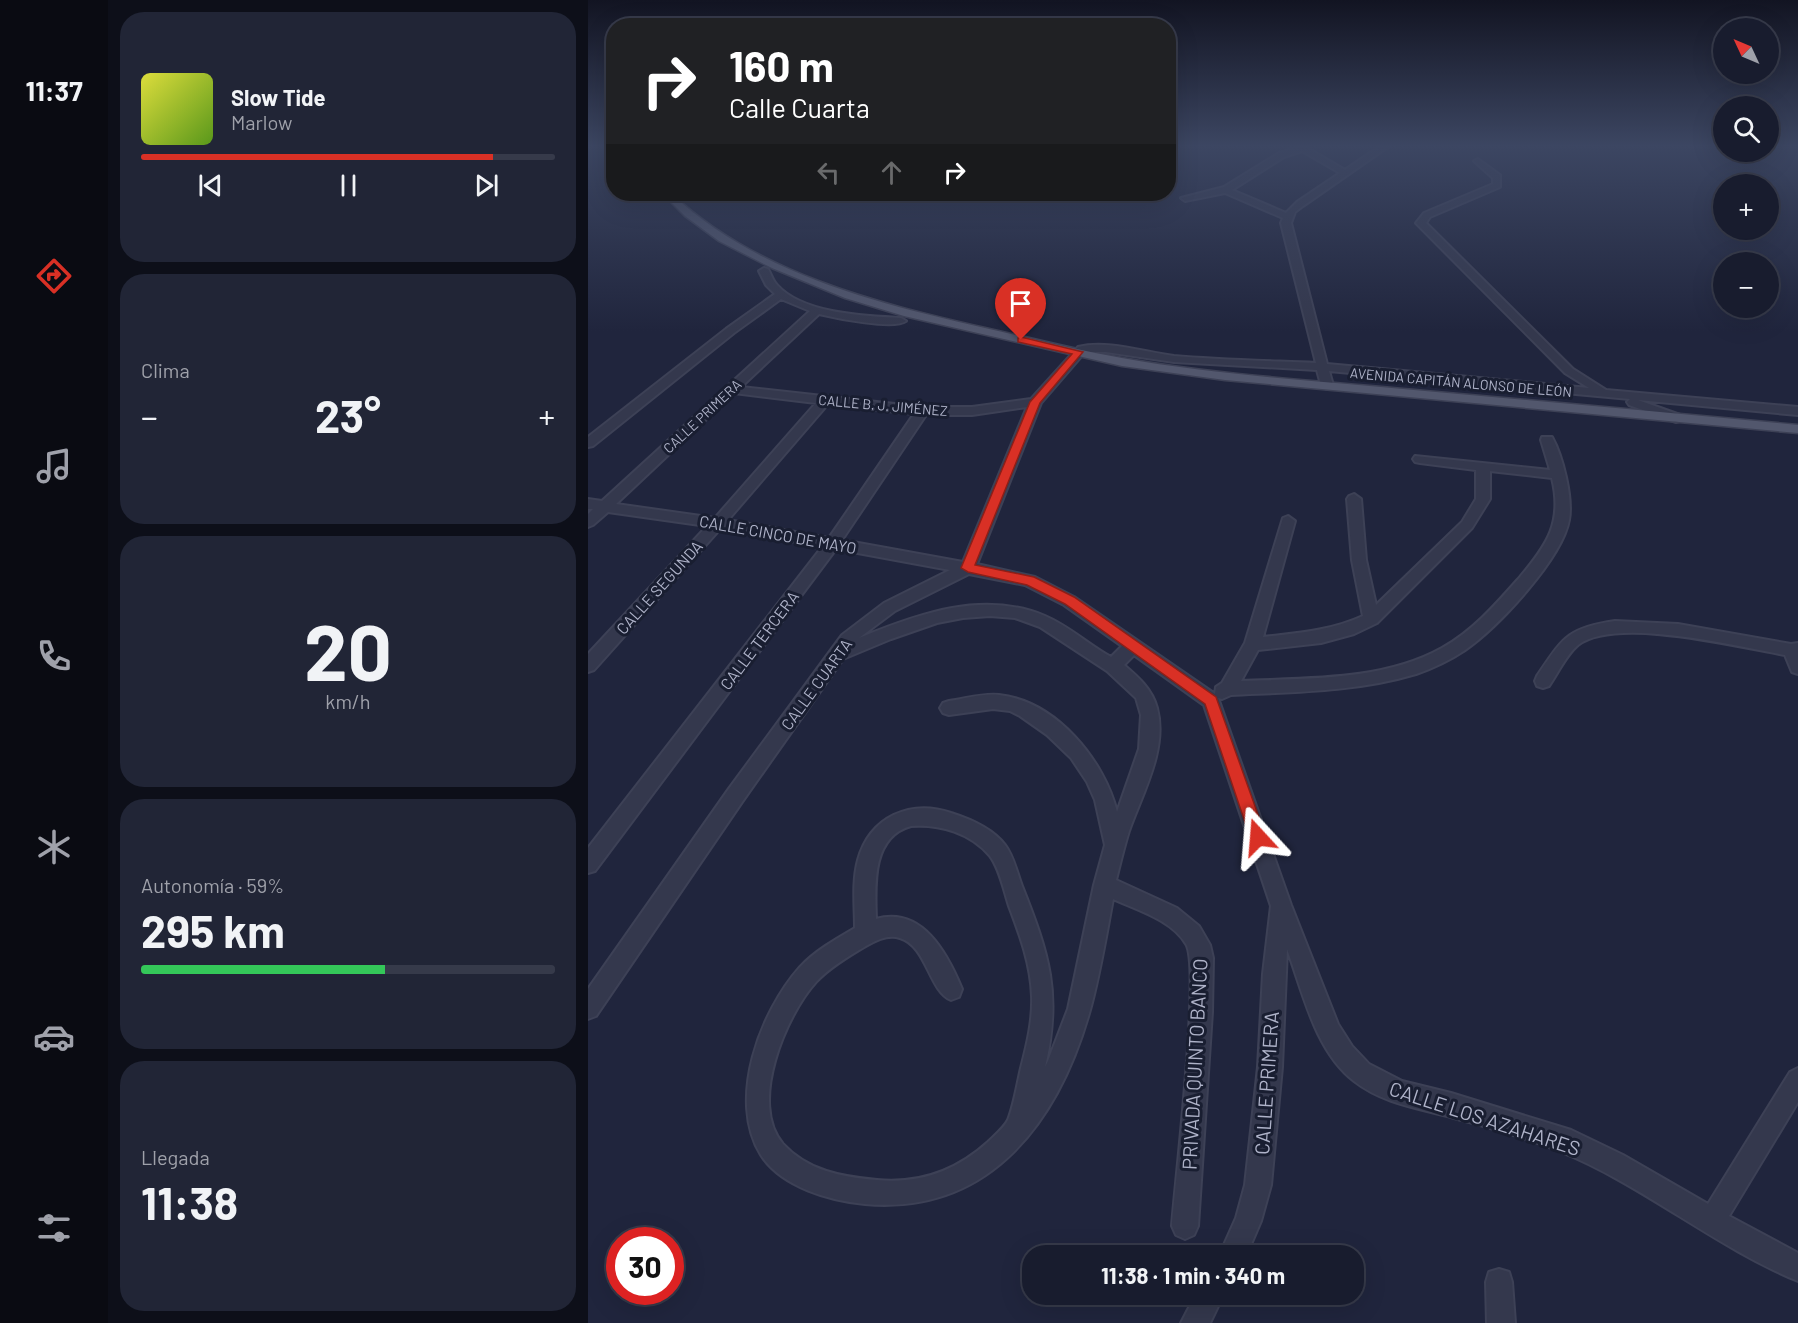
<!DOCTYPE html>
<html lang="es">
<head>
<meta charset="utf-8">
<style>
	:root { --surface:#181c2e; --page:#212536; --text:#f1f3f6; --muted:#9fa1aa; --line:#363a4a; --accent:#d93025 }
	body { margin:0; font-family:Barlow,sans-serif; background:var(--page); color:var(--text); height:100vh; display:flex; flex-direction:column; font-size:22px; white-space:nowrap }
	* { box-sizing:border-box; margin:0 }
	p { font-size:20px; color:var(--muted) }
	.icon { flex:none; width:33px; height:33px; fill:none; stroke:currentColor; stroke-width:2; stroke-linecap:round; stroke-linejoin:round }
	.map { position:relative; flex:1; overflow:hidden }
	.side { display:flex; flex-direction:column; gap:12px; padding:12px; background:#0d0f19; width:480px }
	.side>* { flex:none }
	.guide { position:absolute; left:18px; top:18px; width:570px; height:183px; border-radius:24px; box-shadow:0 6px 24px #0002,0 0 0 2px var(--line); background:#202124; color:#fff; overflow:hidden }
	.needle { width:39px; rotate:314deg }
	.controls { position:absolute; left:1125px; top:18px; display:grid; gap:12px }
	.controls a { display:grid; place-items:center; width:66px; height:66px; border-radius:50%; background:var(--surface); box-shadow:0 6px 24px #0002,0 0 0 2px var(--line); font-size:30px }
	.speed { position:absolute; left:18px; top:1227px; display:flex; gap:12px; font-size:30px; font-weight:700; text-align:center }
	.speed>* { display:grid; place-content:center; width:78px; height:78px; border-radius:50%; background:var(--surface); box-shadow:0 6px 24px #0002,0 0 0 2px var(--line); line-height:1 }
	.speed .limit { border:9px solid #d22; background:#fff; color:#111 }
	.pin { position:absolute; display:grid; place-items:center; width:51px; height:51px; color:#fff; margin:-62px -26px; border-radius:50% 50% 50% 0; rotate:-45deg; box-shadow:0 0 6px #0007 }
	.pin .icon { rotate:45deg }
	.me { position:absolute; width:66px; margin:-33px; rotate:341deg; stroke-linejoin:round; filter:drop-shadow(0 0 4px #0008) }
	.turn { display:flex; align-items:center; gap:21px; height:126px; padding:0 24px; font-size:27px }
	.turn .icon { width:78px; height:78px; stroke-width:2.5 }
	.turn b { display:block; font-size:42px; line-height:51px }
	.lanes { display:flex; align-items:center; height:57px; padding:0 24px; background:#0003; justify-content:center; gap:30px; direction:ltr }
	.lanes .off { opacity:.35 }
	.big { font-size:45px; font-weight:700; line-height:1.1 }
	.side .widget { flex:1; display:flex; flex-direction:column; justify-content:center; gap:9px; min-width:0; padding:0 21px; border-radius:24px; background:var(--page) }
	.side .dial { align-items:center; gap:0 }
	.dial b { font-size:78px; line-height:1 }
	.song { display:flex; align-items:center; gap:18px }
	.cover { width:72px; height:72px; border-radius:9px; background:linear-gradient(135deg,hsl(60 70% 55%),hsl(90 70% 35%)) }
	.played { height:6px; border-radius:3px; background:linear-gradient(90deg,var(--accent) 85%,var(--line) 85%) }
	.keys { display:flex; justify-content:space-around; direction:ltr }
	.heat { display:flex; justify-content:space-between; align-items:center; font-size:33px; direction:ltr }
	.charge { height:9px; border-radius:4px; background:linear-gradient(90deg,#34c759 59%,var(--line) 0) }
	.trip { position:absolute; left:434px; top:1245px; width:342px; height:60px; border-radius:24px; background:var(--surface); box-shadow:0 6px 24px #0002,0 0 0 2px var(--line); font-weight:700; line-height:60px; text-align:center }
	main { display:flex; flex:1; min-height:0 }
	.tab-bar { display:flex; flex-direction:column; width:108px; justify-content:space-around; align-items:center; background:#0a0b12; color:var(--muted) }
	.tab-bar .icon { width:42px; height:42px }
	.tab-bar .current { color:var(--accent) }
	.tab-bar b { font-size:27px; color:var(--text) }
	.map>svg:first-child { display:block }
</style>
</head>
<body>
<main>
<nav class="tab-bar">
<b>11:37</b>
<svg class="icon current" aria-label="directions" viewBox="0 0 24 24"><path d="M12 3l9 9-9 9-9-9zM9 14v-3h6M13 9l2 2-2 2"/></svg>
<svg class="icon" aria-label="music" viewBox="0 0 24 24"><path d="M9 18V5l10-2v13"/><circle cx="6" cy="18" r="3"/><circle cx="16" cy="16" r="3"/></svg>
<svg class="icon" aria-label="phone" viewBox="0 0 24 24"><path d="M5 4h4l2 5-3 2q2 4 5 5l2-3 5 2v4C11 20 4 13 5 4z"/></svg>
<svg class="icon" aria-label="climate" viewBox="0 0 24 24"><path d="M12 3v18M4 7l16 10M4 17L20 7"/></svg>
<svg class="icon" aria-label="car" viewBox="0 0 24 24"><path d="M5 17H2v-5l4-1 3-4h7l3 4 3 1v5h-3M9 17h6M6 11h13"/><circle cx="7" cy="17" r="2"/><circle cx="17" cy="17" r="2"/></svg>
<svg class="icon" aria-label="filters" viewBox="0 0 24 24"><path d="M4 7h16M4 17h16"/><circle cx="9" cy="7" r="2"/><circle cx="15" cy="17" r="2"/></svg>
</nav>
<section class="side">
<div class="widget">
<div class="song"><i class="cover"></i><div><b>Slow Tide</b><p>Marlow</p></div></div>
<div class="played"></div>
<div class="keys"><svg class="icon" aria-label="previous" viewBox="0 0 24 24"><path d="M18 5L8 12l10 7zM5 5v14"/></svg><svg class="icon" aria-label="pause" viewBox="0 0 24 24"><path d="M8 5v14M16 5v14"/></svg><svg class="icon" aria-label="next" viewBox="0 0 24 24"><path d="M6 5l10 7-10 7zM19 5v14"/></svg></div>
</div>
<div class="widget"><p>Clima</p>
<div class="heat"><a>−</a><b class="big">23°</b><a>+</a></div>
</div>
<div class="widget dial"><b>20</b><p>km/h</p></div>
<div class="widget"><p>Autonomía · 59%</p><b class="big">295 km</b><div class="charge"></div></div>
<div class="widget"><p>Llegada</p><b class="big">11:38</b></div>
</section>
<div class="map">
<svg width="1210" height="1323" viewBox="0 0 1210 1323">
	<rect width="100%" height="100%" fill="#20253d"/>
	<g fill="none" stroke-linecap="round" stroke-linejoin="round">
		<g stroke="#3d4156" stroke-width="4">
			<g id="street">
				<path d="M707,146h9l41,24 35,-24h9l-86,60 -8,6 -4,11 36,141 262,24 -24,-15 -149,-150 8,-10 69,-29v-6l-19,-17 4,-2 22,16v12l-70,30 -4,6 147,146 33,21 192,17v8l-160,-15 42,15 2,3 -2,3 -4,1 -47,-17 -2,-3 3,-3 -301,-28 4,14 -6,4 -6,-4 -4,-15 -143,-8 -68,-10h-21l-44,51 -64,161 58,13 39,20 141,97 1,-7 6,-4 23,-40 38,-125 5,-2 7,5 -32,116c35,-4 67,-6 100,-21l-11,-56 -5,-61 2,-3 5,-2 7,5 5,61 10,45 86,-83 14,-23v-29l-56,-7 -5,-1 -2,-3 2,-3 135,14 -9,-30 1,-3h10c11,20 21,61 17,83 -7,39 -71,107 -104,130 -15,10 -32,18 -49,24 -60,18 -123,18 -185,21l-9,4 -4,-1 73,207 47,119 14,22 17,18 33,17 49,12 120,37 52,25 85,49 82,-132 8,-4v34l-69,114 69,37v28c-83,-34 -156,-97 -239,-130 -34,-14 -73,-24 -108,-34 -34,-9 -69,-14 -97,-36 -39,-30 -51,-89 -67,-132l-5,118 -11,118 -10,36 -15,35h-27l17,-38 9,-33 13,-118 5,-93 8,-68 -67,-201 -70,-50 -10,10c14,12 28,24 33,43 11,41 -15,86 -28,123 -5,16 -9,33 -13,49l61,28 22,18 11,19 3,13 -1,54 -14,214 -4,9 -9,4 -9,-4 -4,-9c3,-42 29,-259 14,-282 -14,-24 -49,-34 -73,-45 -7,37 -13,75 -23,111 -31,110 -99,205 -225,194 -34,-3 -84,-17 -104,-49 -34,-55 -1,-143 39,-188 15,-16 36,-28 55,-39 0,-22 -3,-46 3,-68 12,-43 52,-61 93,-47 19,6 41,15 54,32 9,12 12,28 17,41 27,68 40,108 23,181l3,-6 20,-52 26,-124 11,-40 -10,-45 -8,-18 -16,-24 -24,-23 -27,-19 -10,-5 -17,-2 -44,6 -6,-2 -3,-5 3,-5 6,-2c16,-2 34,-8 50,-6 57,6 105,65 118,117l22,-63 2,-34 -5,-17 -29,-27 -67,-44 -25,-9 -25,-2 -27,2 -26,5 -46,16 -48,20 -101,143 -146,214 -8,3v-30l140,-199 114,-155 42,-32 66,-33 -114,-21 -241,322 -7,2v-25l234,-301 -101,-19 -127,142 -6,2v-18l119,-128 -99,-14 -15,13 -5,2v-13l5,-5h-5v-10l14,2 208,-190 -29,-12 -47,34 -141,113 -5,1v-10l138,-108 49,-35 -9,-9 -7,-14 5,-3 4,1c3,5 5,12 9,16 26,29 88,31 124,33l5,3c-12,9 -70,-3 -87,-7l-78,73 181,20h50l59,-8 47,-52c30,-7 65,5 96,9 47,4 95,5 142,7l-35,-140 2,-5 -58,-25 -40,8 -4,-3 43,-11 55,-34 17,-5zM714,151l38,22 -43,29 -11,11 -54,-23 52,-33zM146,393l82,10 -101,115 -99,-14zM240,404l86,10 -85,124 -101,-18zM439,407l-64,155 -121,-22 84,-125h46zM902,471l62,7c11,44 -5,67 -32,99 -23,26 -47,54 -78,71 -59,33 -135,30 -201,33l17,-31 63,-7 33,-9 23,-11 95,-95 18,-29zM381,574l56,11 39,20 58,41 -11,11c-22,-12 -42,-31 -66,-41 -62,-26 -127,-2 -186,22l36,-27zM323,826c29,-2 60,7 79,30 10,13 14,35 19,50 11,29 22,59 23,90 1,24 -5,49 -11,72 -4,17 -7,37 -13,52 -4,8 -14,16 -20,22 -32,29 -68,42 -111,38 -35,-3 -69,-9 -94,-36 -35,-40 3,-129 33,-162 12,-13 28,-23 43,-32 12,-7 27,-17 41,-12 27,8 29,53 51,62l8,-3 3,-8c-15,-36 -40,-83 -86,-70 -1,-33 -5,-82 35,-93z"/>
				<path d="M1027,621l63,3 113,20 7,-1v31l-6,-2 -7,-17c-46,-8 -169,-39 -207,-10 -12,10 -20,28 -29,41l-6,2 -6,-2 -2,-5 2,-5c26,-38 30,-48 78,-55z"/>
				<path d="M911,1269l10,3 3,10 3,41h-28l-1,-41 3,-10z"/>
				<path d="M608,1294h28l-14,29h-29z"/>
			</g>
		</g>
		<g stroke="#3d4156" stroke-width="3">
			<path id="primary" d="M75,194h9c84,79 203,109 313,134 46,10 91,22 137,30 100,18 202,23 303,33 124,11 249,22 373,34v8l-573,-53 -103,-14 -218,-50 -59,-18 -73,-30 -53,-27 -34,-25z"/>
		</g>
		<use href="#street" fill="#34384d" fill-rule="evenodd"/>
		<use href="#primary" fill="#52576d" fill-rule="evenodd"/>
	</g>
	<linearGradient id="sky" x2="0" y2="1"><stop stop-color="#121422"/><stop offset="0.44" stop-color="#3c4662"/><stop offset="1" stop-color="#3c4662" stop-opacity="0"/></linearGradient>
	<rect width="1210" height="331" fill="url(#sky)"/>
	<path fill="#d93025" stroke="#8d1f18" stroke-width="1.5" d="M433,337l62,15 -43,51 -65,162 59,12 40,20 142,100 50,140 -3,5 -5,2 -6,-2 -2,-5 -45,-133 -140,-100 -38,-19 -59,-13 -7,-4 69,-166 42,-48 -54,-12v-4z"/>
	<g text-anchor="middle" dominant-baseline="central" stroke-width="6" stroke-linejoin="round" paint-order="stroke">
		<g font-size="14" fill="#afb3c9" stroke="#191e31">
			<text transform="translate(873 382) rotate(5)">AVENIDA CAPITÁN ALONSO DE LEÓN</text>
			<text transform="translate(295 405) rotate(5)">CALLE B. J. JIMÉNEZ</text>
			<text transform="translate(114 416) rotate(-43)">CALLE PRIMERA</text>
		</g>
		<g font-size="16" fill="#afb3c9" stroke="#191e31">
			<text transform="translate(190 534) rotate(10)">CALLE CINCO DE MAYO</text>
			<text transform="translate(71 587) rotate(-48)">CALLE SEGUNDA</text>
			<text transform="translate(171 640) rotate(-53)">CALLE TERCERA</text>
			<text transform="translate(228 684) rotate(-54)">CALLE CUARTA</text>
		</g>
		<g font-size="20" fill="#afb3c9" stroke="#191e31">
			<text transform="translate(606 1064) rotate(-87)">PRIVADA QUINTO BANCO</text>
			<text transform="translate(678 1083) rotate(-86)">CALLE PRIMERA</text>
			<text transform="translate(897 1118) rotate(18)">CALLE LOS AZAHARES</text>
		</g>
	</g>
</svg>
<div class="controls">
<a><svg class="needle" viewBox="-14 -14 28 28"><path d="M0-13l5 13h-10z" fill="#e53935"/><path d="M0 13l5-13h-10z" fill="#9fa1aa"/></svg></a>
<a><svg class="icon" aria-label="search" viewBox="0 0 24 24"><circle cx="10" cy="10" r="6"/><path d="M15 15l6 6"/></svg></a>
<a>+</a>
<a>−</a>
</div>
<div class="speed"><div class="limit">30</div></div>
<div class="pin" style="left:433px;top:340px;background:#d93025"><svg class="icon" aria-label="arrive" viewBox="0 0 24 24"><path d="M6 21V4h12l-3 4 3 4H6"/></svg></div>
<svg class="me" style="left:670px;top:837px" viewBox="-20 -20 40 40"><path d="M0-17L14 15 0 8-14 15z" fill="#d93025" stroke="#fff" stroke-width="4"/></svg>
<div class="trip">11:38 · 1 min · 340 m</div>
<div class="guide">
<div class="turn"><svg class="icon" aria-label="right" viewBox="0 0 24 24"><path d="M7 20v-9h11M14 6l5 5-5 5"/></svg><div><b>160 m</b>Calle Cuarta</div></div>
<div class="lanes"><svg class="icon off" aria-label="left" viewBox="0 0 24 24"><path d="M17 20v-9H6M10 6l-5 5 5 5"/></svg><svg class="icon off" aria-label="ahead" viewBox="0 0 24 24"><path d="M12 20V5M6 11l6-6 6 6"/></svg><svg class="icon" aria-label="right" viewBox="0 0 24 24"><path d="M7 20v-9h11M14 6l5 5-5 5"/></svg></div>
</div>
</div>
</main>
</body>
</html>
